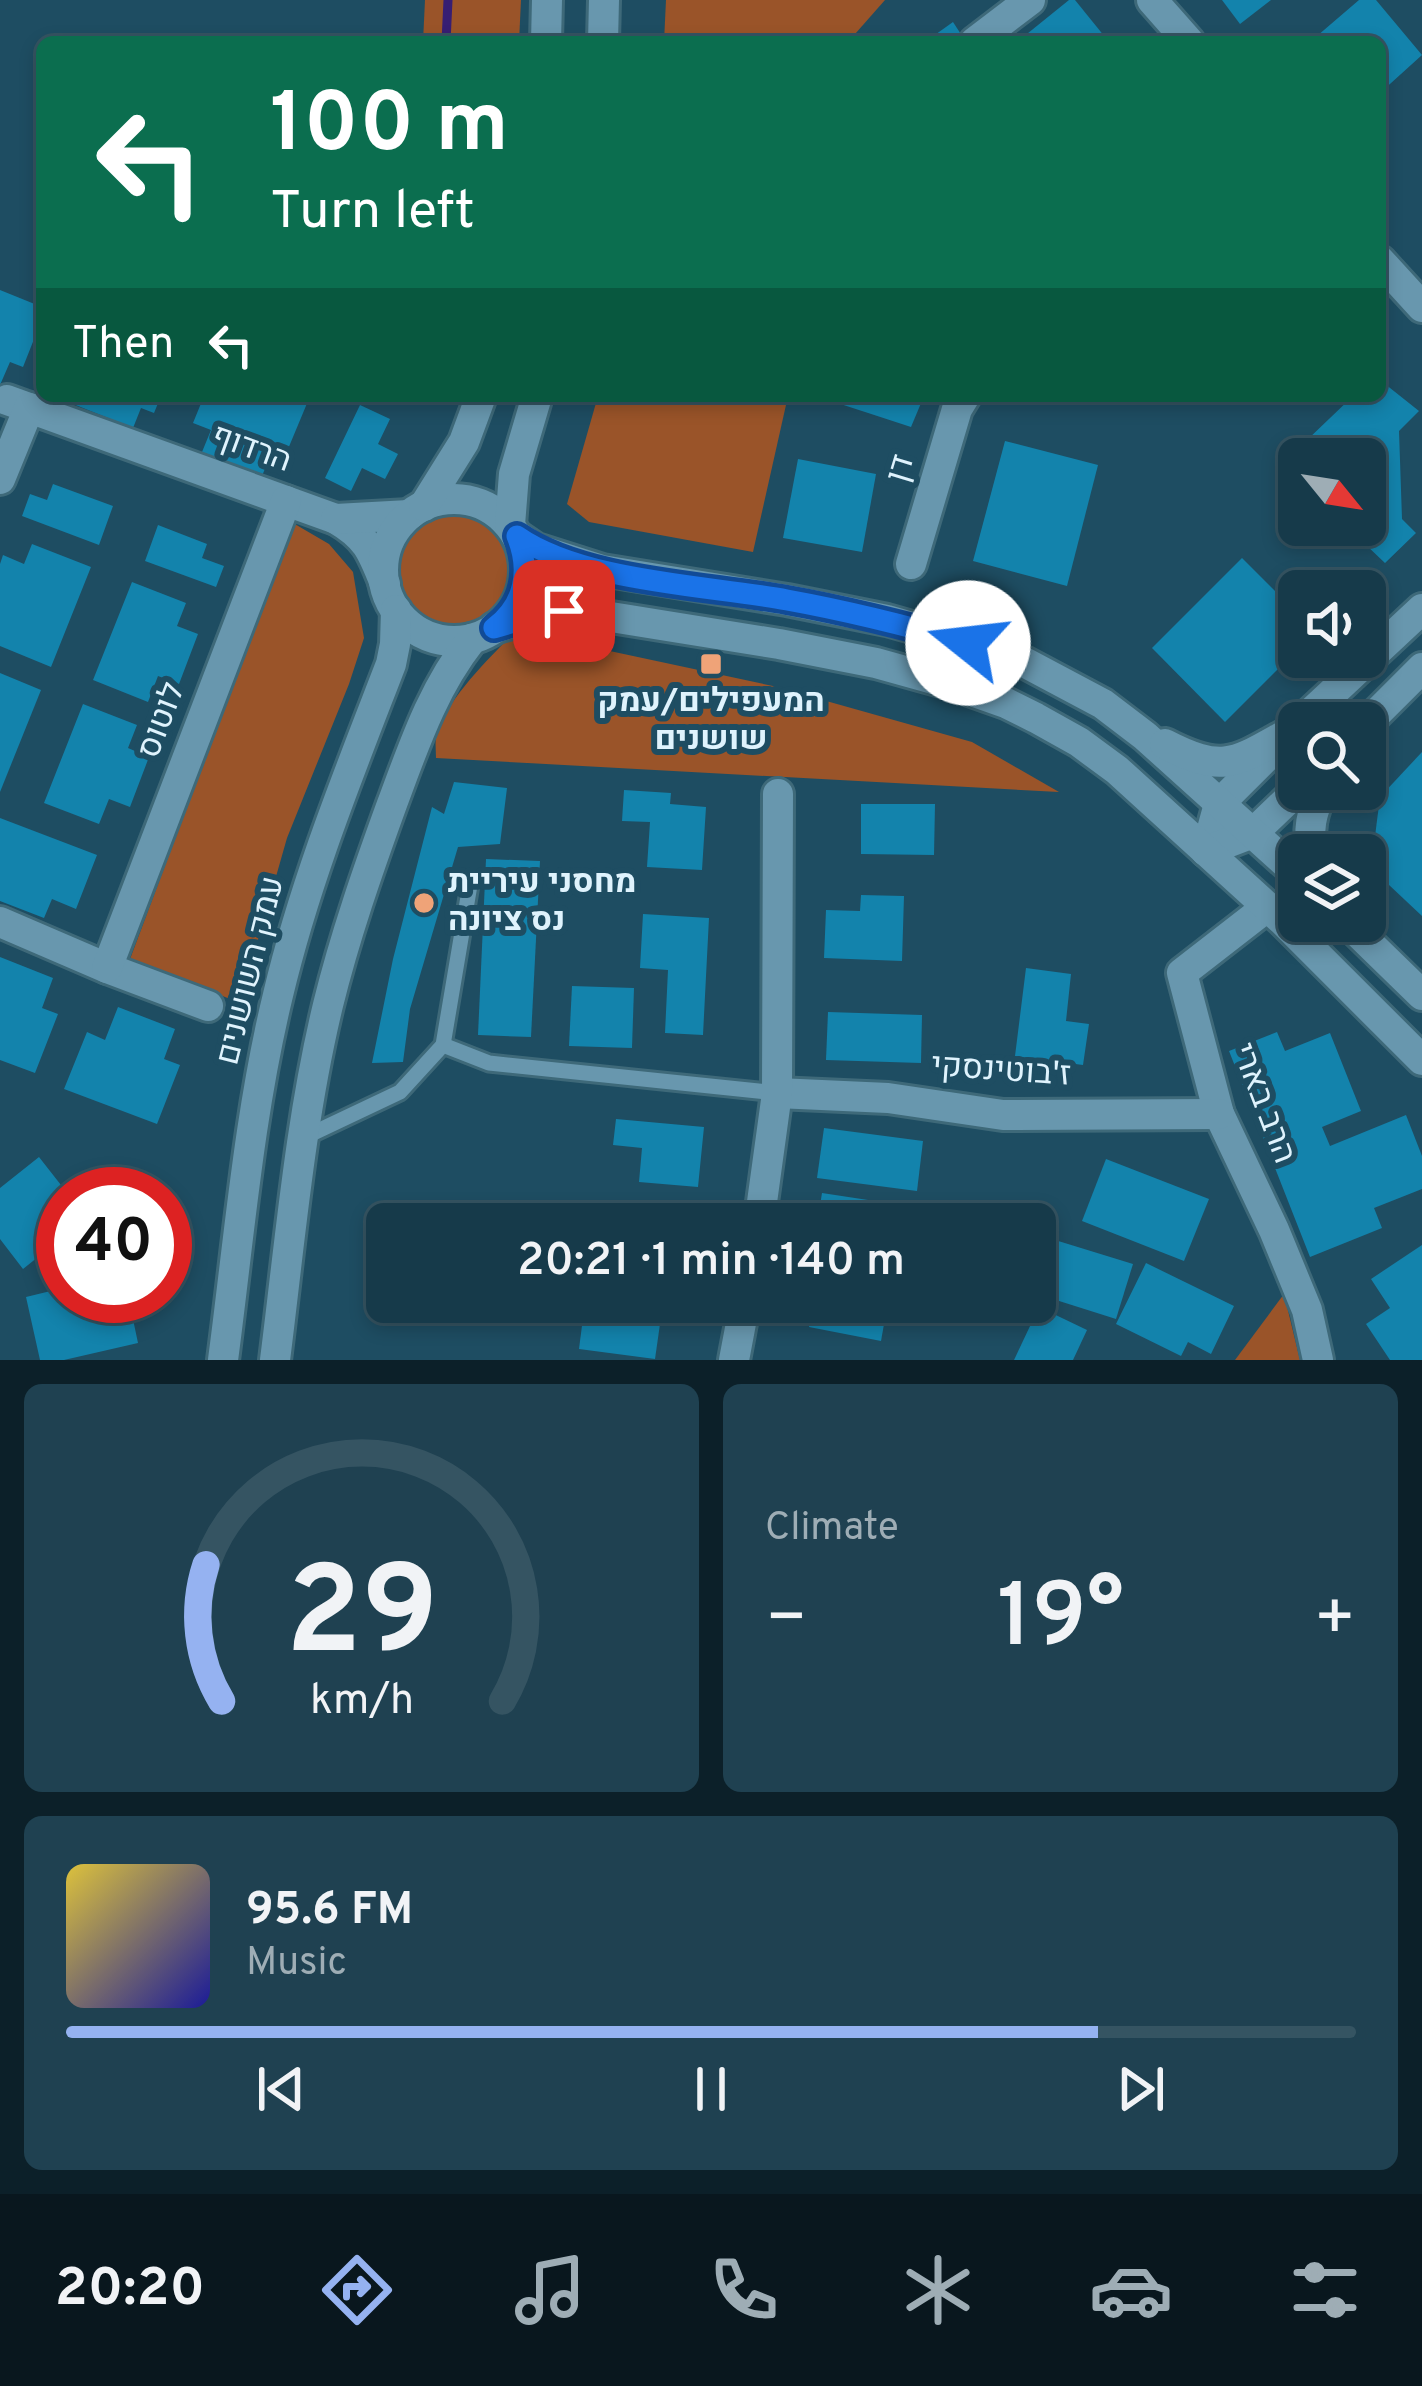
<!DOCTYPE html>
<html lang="en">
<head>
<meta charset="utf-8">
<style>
	:root { --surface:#163a4a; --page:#1f4151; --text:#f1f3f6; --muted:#9eadb5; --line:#355462; --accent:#95b2f1 }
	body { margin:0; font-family:Overpass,Heebo,sans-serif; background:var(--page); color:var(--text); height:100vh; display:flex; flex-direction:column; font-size:45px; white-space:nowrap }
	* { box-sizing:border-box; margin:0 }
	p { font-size:39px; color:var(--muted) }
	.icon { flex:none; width:66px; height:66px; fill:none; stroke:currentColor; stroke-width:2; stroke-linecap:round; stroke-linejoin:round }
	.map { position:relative; height:1360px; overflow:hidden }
	.details { display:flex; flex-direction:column; gap:24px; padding:24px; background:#0c2029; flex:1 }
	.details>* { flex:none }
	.banner { position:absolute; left:36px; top:36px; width:1350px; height:366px; border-radius:18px; box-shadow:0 6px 18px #0003,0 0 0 3px var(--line); background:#0b6e4f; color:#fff; overflow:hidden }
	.needle { width:78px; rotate:120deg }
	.fabs { position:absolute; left:1278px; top:438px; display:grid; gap:24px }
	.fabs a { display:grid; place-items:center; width:108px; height:108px; border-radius:18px; background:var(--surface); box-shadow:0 6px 18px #0003,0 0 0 3px var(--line); font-size:60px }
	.speed { position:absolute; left:36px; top:1167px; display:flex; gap:24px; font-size:60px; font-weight:700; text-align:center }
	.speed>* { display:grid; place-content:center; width:156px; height:156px; border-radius:50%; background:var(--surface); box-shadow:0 6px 18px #0003,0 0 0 3px var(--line); line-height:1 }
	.speed .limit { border:18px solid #d22; background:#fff; color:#111 }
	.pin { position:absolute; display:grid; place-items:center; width:102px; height:102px; color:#fff; margin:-51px; border-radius:24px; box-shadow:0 6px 18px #0006 }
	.me { position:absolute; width:132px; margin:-66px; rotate:286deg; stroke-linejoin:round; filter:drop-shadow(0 0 9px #0008) }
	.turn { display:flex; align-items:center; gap:42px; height:252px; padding:0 36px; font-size:54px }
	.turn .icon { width:156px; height:156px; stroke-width:2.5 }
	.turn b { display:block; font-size:84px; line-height:102px }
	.then { display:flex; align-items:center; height:114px; padding:0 36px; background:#0003; gap:24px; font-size:45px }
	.big { font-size:90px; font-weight:600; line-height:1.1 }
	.details .card { flex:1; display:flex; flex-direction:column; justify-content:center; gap:18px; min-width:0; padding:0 42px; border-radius:18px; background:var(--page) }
	.details .dial { align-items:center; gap:0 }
	.dial svg { height:312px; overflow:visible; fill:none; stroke:var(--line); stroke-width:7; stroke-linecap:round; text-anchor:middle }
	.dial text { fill:var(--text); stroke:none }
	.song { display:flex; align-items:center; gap:36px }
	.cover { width:144px; height:144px; border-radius:18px; background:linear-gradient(135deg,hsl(50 70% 55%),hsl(240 70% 35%)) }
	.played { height:12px; border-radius:6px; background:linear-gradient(90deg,var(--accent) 80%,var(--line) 80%) }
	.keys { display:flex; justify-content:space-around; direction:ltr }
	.heat { display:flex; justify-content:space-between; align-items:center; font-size:66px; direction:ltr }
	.details .tiles { flex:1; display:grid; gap:24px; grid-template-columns:1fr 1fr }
	.card:last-child { grid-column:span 2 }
	.trip { position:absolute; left:366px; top:1203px; width:690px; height:120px; border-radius:18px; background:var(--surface); box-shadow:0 6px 18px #0003,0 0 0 3px var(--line); font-weight:600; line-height:120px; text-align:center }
	.menu { display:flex; height:192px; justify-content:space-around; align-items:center; background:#09171e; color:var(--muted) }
	.menu .icon { width:84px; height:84px }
	.menu .active { color:var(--accent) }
	.menu b { font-size:54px; color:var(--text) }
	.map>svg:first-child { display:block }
</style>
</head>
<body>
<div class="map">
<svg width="1422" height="1360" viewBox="0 0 1422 1360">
	<rect width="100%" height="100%" fill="#1e4d62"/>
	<g fill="#9a5429">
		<path d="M425,0h96l-2,42h-96z"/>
		<path d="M666,0h219l-37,42h-184z"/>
		<path d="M598,396h190l-35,156 -164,-30 -22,-18z"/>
		<circle cx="454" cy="570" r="54"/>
		<path d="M293,523l36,21 24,28 11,66 -15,46 -62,154 -47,165 -110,-44z"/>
		<path d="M506,641h57l210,45 199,56 87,50 -623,-34c0,-7 -1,-13 0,-20 5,-31 48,-75 70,-97z"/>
		<path d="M1284,1294l16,66h-65z"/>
	</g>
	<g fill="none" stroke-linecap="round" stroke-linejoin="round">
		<path stroke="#371e73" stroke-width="9" d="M446,42l2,-42"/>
	</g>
	<g fill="#1383ac">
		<path d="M1069,0h6l34,42h-92z"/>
		<path d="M1222,0h49l-31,24z"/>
		<path d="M1359,0h17l46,55 -42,38v-51h-70z"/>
		<path d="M953,22l13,20h-41z"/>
		<path d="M0,290l42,17v12l-19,48 -13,-5 -10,23z"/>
		<path d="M1380,380l39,31 -20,20 3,88 14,14 -31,30 -40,-38h20v-66h-66v21l-17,-16 71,-68h27z"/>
		<path d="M77,396h84l-7,17 -13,-5 -8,20 -60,-24z"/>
		<path d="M204,396h92l12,5 -25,60 -13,-5 -8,20 -60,-24 9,-22 -18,-7z"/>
		<path d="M816,396h108l-13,31z"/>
		<path d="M360,405l30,14 -12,25 20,10 -13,25 -23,-11 -11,23 -26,-13z"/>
		<path d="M1005,441l93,24 -31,121 -94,-25z"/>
		<path d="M798,459l78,15 -14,78 -79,-14z"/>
		<path d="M53,484l60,22 -14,39 -77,-29 8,-22 17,6z"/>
		<path d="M158,525l49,19 -5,14 22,8 -8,21 -71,-26z"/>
		<path d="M32,544l59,23 -40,100 -51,-21v-82l3,-9 21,9z"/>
		<path d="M1242,558l57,57v33l-74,74 -73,-74z"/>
		<path d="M132,582l54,21 -9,23 21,8 -19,50 -21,-8 -10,26 -55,-22z"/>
		<path d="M0,673l41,17 -41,102z"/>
		<path d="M83,704l54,21 -9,23 21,9 -19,50 -21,-8 -10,25 -55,-21z"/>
		<path d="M1422,752v164l-51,-48 9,-71z"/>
		<path d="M454,782l53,6 -7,56 -42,3 -48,162 -7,53 -31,1 21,-104 39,-152 12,7z"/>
		<path d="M624,790l47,3 -1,11 36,3 -4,63 -55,-3 3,-45 -28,-1z"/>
		<path d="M861,804h74l-1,51 -73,-1z"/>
		<path d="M0,818l97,37 -21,54 -24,-10 -8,19 -44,-17z"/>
		<path d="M486,859l54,2 -9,176 -53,-2z"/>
		<path d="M861,895l43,1 -2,65 -78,-3 2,-48 34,1z"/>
		<path d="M643,914l66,4 -6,117 -38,-2 3,-63 -28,-2z"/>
		<path d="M0,957l53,21 -11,30 16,6 -23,59 -35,-13z"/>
		<path d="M1026,968l45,6 -5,47 23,3 -6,41 -68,-9z"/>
		<path d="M572,986l62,2 -2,60 -63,-2z"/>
		<path d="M118,1007l57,22 -11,30 16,6 -23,59 -93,-35 23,-57 18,8z"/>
		<path d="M828,1012l94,3 -1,48 -95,-3z"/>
		<path d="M1277,1032l8,19 45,-18 31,78 -39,16 8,19 76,-31 16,41v33l-48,19 8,20 -72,29 -81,-206z"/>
		<path d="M616,1119l88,8 -6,60 -59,-5 3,-34 -29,-3z"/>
		<path d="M824,1128l99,13 -6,50 -100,-13z"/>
		<path d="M39,1157l29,37h-5v43l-40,32 -23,-30v-51z"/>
		<path d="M1106,1159l103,40 -25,62 -102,-40z"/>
		<path d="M822,1193l79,12 -3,19h-81z"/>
		<path d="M605,1214l68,7v3h-69z"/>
		<path d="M1055,1240l78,24 -17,55 -79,-25z"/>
		<path d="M1422,1245v115h-32l-24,-36 24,-16 -19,-29z"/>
		<path d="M1146,1263l88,43 -23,48 -23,-12 -7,14 -65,-32z"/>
		<path d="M63,1288v8h23l4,18 40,-9 8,38 -74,17h-24l-14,-63z"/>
		<path d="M585,1302l78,1 -8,56 -76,-10z"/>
		<path d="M814,1302h74l-7,39 -72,-14z"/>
		<path d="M1039,1307l48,23 -14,30h-59z"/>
	</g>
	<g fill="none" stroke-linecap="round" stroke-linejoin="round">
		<g stroke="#3e6979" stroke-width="21">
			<g id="service">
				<path d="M443,1045l46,18 288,30"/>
				<path d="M305,1137l95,-45 43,-47 28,-166"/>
			</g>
		</g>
		<g stroke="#3e6979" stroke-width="36">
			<g id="minor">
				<path d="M1152,0l37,42"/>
				<path d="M975,42l55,-42"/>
				<path d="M1380,261l42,46"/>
				<path d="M7,400l329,119c31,18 36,32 49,65"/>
				<path d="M0,479l29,-71"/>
				<path d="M336,519l73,-4"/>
				<path d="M911,564l46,-155 8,-13"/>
				<path d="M1300,723l122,-114"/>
				<path d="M1365,725l57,-57"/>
				<path d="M1206,851l13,-47 63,-63"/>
				<path d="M1206,851l47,-18 46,-44"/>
				<path d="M1267,907l-85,66 37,141 55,116 33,80 11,50"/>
				<path d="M0,922l107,46 101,38"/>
				<path d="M107,968l179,-467"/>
				<path d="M777,1093l111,5 115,17 216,-1"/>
				<path d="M759,1224l18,-131 1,-299"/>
				<path d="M734,1360l11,-58"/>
			</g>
		</g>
		<g stroke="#3e6979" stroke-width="36">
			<g id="tertiary">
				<path d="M546,42l1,-42"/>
				<path d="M603,42l1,-42"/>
				<circle cx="454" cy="570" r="71"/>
				<path d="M424,506l40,-64 17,-46"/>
				<path d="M510,525l4,-51 23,-78"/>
				<path d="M517,536l19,13 66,21 185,30 100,20 81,23 56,19 79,42 42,32 154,139"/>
				<path d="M494,628l54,-16h32l199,32 97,19 79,22 51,18 30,15 43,24 38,28 166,151 139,139"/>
				<path d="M1165,744c60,31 71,18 127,-13"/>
				<path d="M1314,855c-8,-24 -2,-43 8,-66"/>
				<path d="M1346,921l76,74"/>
				<path d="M223,1360c16,-121 26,-246 55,-365 27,-114 71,-222 113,-331l4,-20 1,-34"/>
				<path d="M275,1360c15,-118 25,-239 53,-355 17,-69 40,-135 64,-201 22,-59 41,-116 80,-165"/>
			</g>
		</g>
		<use href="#service" stroke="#6897ae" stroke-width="15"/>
		<use href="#minor" stroke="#6897ae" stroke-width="30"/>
		<use href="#tertiary" stroke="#6897ae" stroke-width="30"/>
	</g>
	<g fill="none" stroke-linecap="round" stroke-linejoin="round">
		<g stroke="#114b97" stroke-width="30">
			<path id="route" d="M564,611l-16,1 -54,16c31,-23 37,-58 23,-92 66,46 189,49 270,64 61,11 121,26 181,43"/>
		</g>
		<use href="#route" stroke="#1a73e8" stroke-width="21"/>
	</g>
	<g fill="#efa378" stroke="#1e4d62" stroke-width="4.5">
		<rect x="699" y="652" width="24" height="24" rx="6"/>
		<circle cx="424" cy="903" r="12"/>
	</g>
	<g text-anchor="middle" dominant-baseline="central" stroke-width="12" stroke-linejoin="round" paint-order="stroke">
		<g font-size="33" fill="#dff3fd" stroke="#1e4d62">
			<text transform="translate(251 450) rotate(20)">הרדוף</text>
			<text transform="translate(902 469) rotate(-73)">דן</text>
			<text transform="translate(163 721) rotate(-69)">לוטוס</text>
			<text transform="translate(252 971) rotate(-76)">עמק השושנים</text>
			<text transform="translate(1001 1072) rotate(4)">ז'בוטינסקי</text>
			<text transform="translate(1262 1104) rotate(69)">הרב בארי</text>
		</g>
		<g font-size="33" font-weight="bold" fill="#dff3fd" stroke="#1e4d62">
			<text x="711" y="703">המעפילים/עמק<tspan x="711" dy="38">שושנים</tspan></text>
			<text x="448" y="884" text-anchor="start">מחסני עיריית<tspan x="448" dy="38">נס ציונה</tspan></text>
		</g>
	</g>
</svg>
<div class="fabs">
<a><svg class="needle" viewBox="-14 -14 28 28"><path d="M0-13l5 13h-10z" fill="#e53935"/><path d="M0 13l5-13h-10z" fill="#9eadb5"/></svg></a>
<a><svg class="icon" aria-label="sound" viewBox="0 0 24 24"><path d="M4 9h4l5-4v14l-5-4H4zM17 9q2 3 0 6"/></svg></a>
<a><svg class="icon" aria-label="search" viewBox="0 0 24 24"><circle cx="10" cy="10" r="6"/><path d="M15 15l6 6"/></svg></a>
<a><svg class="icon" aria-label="layers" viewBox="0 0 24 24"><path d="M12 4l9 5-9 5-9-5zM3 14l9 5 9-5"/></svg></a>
</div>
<div class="speed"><div class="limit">40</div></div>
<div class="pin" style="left:564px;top:611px;background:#d93025"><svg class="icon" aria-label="arrive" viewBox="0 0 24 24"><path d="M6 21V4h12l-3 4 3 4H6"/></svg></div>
<svg class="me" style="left:968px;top:643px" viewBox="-20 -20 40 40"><circle r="19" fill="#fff"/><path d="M0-13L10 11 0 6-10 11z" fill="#1a73e8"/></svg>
<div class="trip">20:21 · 1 min · 140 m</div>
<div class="banner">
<div class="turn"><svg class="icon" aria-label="left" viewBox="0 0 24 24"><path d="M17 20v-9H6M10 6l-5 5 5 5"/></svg><div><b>100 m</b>Turn left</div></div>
<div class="then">Then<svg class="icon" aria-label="left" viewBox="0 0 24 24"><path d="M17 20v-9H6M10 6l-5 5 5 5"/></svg></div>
</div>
</div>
<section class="details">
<div class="tiles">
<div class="card dial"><svg viewBox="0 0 100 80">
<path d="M14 69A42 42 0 1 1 86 69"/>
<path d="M14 69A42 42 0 0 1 10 34" stroke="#95b2f1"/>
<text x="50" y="56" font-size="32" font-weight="700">29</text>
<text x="50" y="72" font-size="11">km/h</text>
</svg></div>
<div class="card"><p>Climate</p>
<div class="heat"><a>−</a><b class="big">19°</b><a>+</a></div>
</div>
<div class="card">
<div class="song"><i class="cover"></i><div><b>95.6 FM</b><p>Music</p></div></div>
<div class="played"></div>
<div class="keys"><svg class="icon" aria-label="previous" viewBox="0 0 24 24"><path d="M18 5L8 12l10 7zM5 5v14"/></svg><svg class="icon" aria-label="pause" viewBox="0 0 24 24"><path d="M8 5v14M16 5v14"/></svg><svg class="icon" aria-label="next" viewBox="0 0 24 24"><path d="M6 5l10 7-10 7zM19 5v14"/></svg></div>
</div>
</div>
</section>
<nav class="menu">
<b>20:20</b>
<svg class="icon active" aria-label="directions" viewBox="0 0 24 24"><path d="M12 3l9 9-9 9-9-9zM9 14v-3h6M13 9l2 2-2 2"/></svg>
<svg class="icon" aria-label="music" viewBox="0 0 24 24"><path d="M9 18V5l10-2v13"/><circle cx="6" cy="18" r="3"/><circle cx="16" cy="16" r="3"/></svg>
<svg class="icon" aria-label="phone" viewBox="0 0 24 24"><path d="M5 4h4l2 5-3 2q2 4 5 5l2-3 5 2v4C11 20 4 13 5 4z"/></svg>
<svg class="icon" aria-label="climate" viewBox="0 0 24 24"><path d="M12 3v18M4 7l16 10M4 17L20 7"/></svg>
<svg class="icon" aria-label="car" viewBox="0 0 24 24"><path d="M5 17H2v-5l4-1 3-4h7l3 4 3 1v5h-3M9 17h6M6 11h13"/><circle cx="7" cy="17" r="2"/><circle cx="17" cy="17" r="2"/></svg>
<svg class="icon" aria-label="filters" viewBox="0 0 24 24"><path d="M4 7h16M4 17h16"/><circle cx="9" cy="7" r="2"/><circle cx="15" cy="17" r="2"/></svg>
</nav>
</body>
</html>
